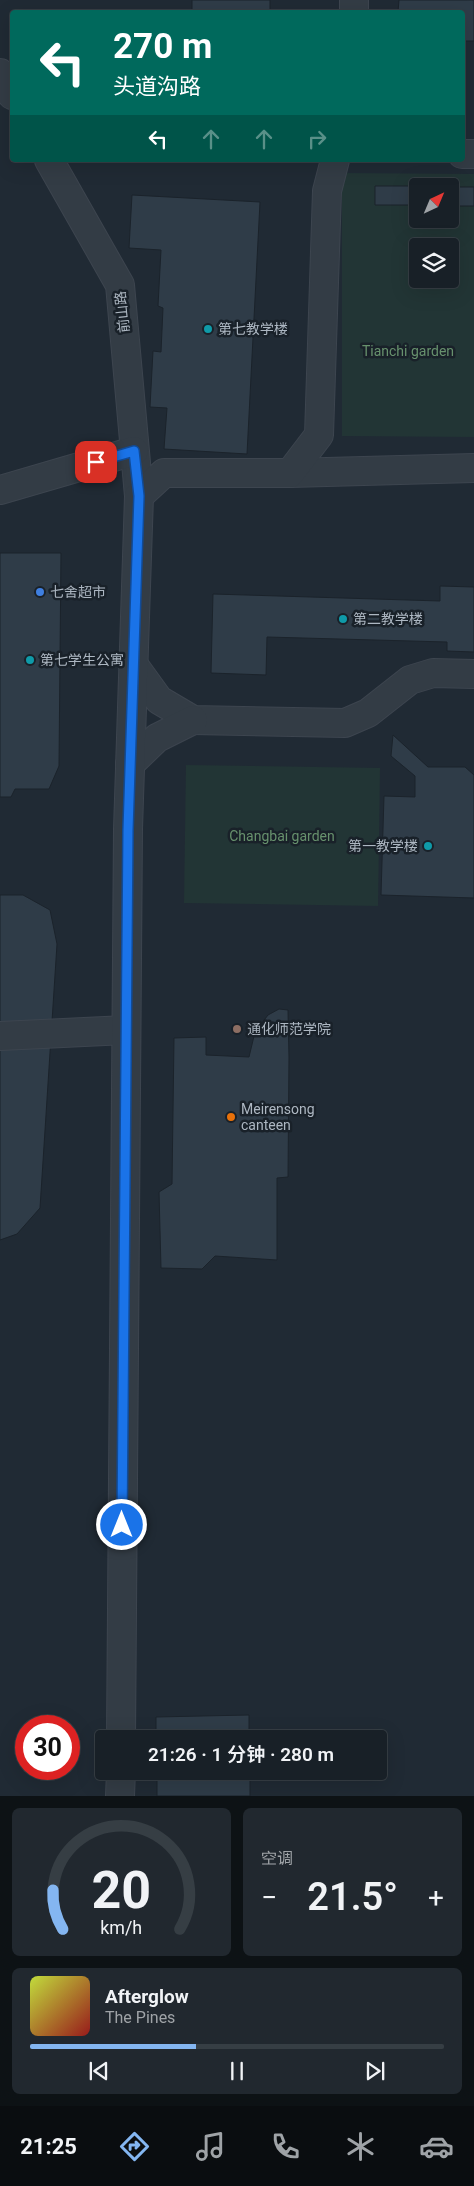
<!DOCTYPE html>
<html lang="zh">
<head>
<meta charset="utf-8">
<style>
	:root { --surface:#182027; --page:#21282f; --text:#f1f3f6; --muted:#9fa3a7; --line:#363e44; --accent:#84b6f1 }
	body { margin:0; font-family:Roboto,"Noto Sans SC",sans-serif; background:var(--page); color:var(--text); height:100vh; display:flex; flex-direction:column; font-size:19px; white-space:nowrap }
	* { box-sizing:border-box; margin:0 }
	p { font-size:16px; color:var(--muted) }
	.icon { flex:none; width:28px; height:28px; fill:none; stroke:currentColor; stroke-width:2; stroke-linecap:round; stroke-linejoin:round }
	.map { position:relative; height:1796px; overflow:hidden }
	.details { display:flex; flex-direction:column; gap:12px; padding:12px; background:#0d1215; flex:1 }
	.details>* { flex:none }
	.hud { position:absolute; left:10px; top:10px; width:455px; height:152px; border-radius:5px; box-shadow:0 5px 20px #0002,0 0 0 1px var(--line); background:#00695c; color:#fff; overflow:hidden }
	.needle { width:32px; rotate:44deg }
	.tools { position:absolute; left:409px; top:178px; display:grid; gap:10px }
	.tools a { display:grid; place-items:center; width:50px; height:50px; border-radius:5px; background:var(--surface); box-shadow:0 5px 20px #0002,0 0 0 1px var(--line); font-size:25px }
	.speed { position:absolute; left:15px; top:1715px; display:flex; gap:10px; font-size:25px; font-weight:700; text-align:center }
	.speed>* { display:grid; place-content:center; width:65px; height:65px; border-radius:50%; background:var(--surface); box-shadow:0 5px 20px #0002,0 0 0 1px var(--line); line-height:1 }
	.speed .limit { border:8px solid #d22; background:#fff; color:#111 }
	.pin { position:absolute; display:grid; place-items:center; width:42px; height:42px; color:#fff; margin:-21px; border-radius:10px; box-shadow:0 2px 8px #0006 }
	.me { position:absolute; width:55px; margin:-28px; rotate:0deg; stroke-linejoin:round; filter:drop-shadow(0 0 4px #0008) }
	.turn { display:flex; align-items:center; gap:18px; height:105px; padding:0 20px; font-size:22px }
	.turn .icon { width:65px; height:65px; stroke-width:2.5 }
	.turn b { display:block; font-size:35px; line-height:42px }
	.lanes { display:flex; align-items:center; height:48px; padding:0 20px; background:#0003; justify-content:center; gap:25px; direction:ltr }
	.lanes .off { opacity:.35 }
	.big { font-size:38px; font-weight:600; line-height:1.1 }
	.details .tile { flex:1; display:flex; flex-direction:column; justify-content:center; gap:8px; min-width:0; padding:0 18px; border-radius:8px; background:var(--page) }
	.details .dial { align-items:center; gap:0 }
	.dial svg { height:130px; overflow:visible; fill:none; stroke:var(--line); stroke-width:7; stroke-linecap:round; text-anchor:middle }
	.dial text { fill:var(--text); stroke:none }
	.song { display:flex; align-items:center; gap:15px }
	.cover { width:60px; height:60px; border-radius:8px; background:linear-gradient(135deg,hsl(70 70% 55%),hsl(0 70% 35%)) }
	.played { height:5px; border-radius:2px; background:linear-gradient(90deg,var(--accent) 40%,var(--line) 40%) }
	.keys { display:flex; justify-content:space-around; direction:ltr }
	.heat { display:flex; justify-content:space-between; align-items:center; font-size:28px; direction:ltr }
	.details .tiles { flex:1; display:grid; gap:12px; grid-template-columns:1fr 1fr }
	.tile:last-child { grid-column:span 2 }
	.trip { position:absolute; left:95px; top:1730px; width:292px; height:50px; border-radius:5px; background:var(--surface); box-shadow:0 5px 20px #0002,0 0 0 1px var(--line); font-weight:600; line-height:50px; text-align:center }
	.dock { display:flex; height:80px; justify-content:space-around; align-items:center; background:#0a0d10; color:var(--muted) }
	.dock .icon { width:35px; height:35px }
	.dock .on { color:var(--accent) }
	.dock b { font-size:22px; color:var(--text) }
	.map>svg:first-child { display:block }
</style>
</head>
<body>
<div class="map">
<svg width="474" height="1796" viewBox="0 0 474 1796">
	<rect width="100%" height="100%" fill="#202a34"/>
	<g fill="#223535" fill-rule="evenodd">
		<path d="M342,173l132,1v263l-132,-1zM418,186h32v33h-32zM418,246h32v33h-32z"/>
		<path d="M186,765l194,3 -2,138 -194,-3z"/>
	</g>
	<g fill="#2f3c48" stroke="#1b232b">
		<rect x="192" y="0" width="78" height="12"/>
		<path d="M399,0h75v41h-12v-29h-64z"/>
		<path d="M375,186h53h-10v19h-43z"/>
		<rect x="450" y="187" width="24" height="19"/>
		<path d="M132,195l128,7 -13,252 -83,-5 3,-41 -17,-1 3,-56 8,1 2,-44 -5,-2 3,-56 -32,-2z"/>
		<path d="M0,553h61l-2,213 -10,23h-34l-4,8h-11z"/>
		<path d="M440,586l34,1v65l-27,-1v-9l-180,-5 -1,38 -55,-2 2,-79 227,7z"/>
		<path d="M393,735l35,32h37l9,8v123l-93,-3 3,-99 31,1v-21l-24,-20z"/>
		<path d="M0,895h23l27,15 7,34 -17,264 -23,26 -17,6z"/>
		<path d="M279,1009l9,1 1,47 -1,120 -11,1v82l-62,-4 -13,13 -41,-1 -2,-76 13,-8 2,-146 32,-1v18l43,2 6,-25 13,-17z"/>
		<path d="M249,1715v24h-93v-22z"/>
		<rect x="157" y="1771" width="93" height="25"/>
	</g>
	<g fill="none" stroke-linecap="round" stroke-linejoin="round">
		<g stroke="#3d454f" stroke-width="30">
			<g id="minor">
				<path d="M354,0v12"/>
				<path d="M0,73l12,22"/>
				<path d="M462,154h12"/>
				<path d="M49,160l71,125 19,211"/>
				<path d="M290,473l184,-5"/>
				<path d="M0,490l134,-39"/>
				<path d="M133,664l26,36 34,20 152,3 23,-10 42,-33 23,-7 41,1"/>
				<path d="M130,764l27,-26 36,-18"/>
				<path d="M0,1036l126,-6"/>
				<path d="M121,1739l7,-910 11,-333 25,-23h126l29,-38 8,-244 8,-31"/>
				<path d="M120,1796l1,-25"/>
			</g>
		</g>
		<use href="#minor" stroke="#333c45" stroke-width="28"/>
	</g>
	<g fill="none" stroke-linecap="round" stroke-linejoin="round">
		<g stroke="#114b97" stroke-width="12">
			<path id="route" d="M96,462l38,-11 5,45 -11,334 -6,695"/>
		</g>
		<use href="#route" stroke="#1a73e8" stroke-width="9"/>
	</g>
	<g fill="#0f9aa8" stroke="#192129" stroke-width="2">
		<circle cx="208" cy="329" r="5"/>
		<circle cx="343" cy="619" r="5"/>
		<circle cx="30" cy="660" r="5"/>
		<circle cx="428" cy="846" r="5"/>
	</g>
	<circle fill="#3f7fe0" stroke="#192129" stroke-width="2" cx="40" cy="592" r="5"/>
	<circle fill="#8d6e63" stroke="#192129" stroke-width="2" cx="237" cy="1029" r="5"/>
	<circle fill="#e8710a" stroke="#192129" stroke-width="2" cx="231" cy="1117" r="5"/>
	<g text-anchor="middle" dominant-baseline="central" stroke-width="5" stroke-linejoin="round" paint-order="stroke">
		<g font-size="14" fill="#adb7c2" stroke="#192129">
			<text transform="translate(122 312) rotate(-96)">前山路</text>
		</g>
		<g font-size="14" fill="#adb7c2" stroke="#192129" text-anchor="start">
			<text x="218" y="329">第七教学楼</text>
			<text x="50" y="592">七舍超市</text>
			<text x="353" y="619">第二教学楼</text>
			<text x="40" y="660">第七学生公寓</text>
			<text x="418" y="846" text-anchor="end">第一教学楼</text>
			<text x="247" y="1029">通化师范学院</text>
			<text x="241" y="1109">Meirensong<tspan x="241" dy="16">canteen</tspan></text>
		</g>
		<g font-size="14" fill="#67916d" stroke="#192129">
			<text x="408" y="351">Tianchi garden</text>
			<text x="282" y="836">Changbai garden</text>
		</g>
	</g>
</svg>
<div class="tools">
<a><svg class="needle" viewBox="-14 -14 28 28"><path d="M0-13l5 13h-10z" fill="#e53935"/><path d="M0 13l5-13h-10z" fill="#9fa3a7"/></svg></a>
<a><svg class="icon" aria-label="layers" viewBox="0 0 24 24"><path d="M12 4l9 5-9 5-9-5zM3 14l9 5 9-5"/></svg></a>
</div>
<div class="speed"><div class="limit">30</div></div>
<div class="pin" style="left:96px;top:462px;background:#d93025"><svg class="icon" aria-label="arrive" viewBox="0 0 24 24"><path d="M6 21V4h12l-3 4 3 4H6"/></svg></div>
<svg class="me" style="left:122px;top:1525px" viewBox="-20 -20 40 40"><circle r="17" fill="#1a73e8" stroke="#fff" stroke-width="3"/><path d="M0-11L8 9 0 5-8 9z" fill="#fff"/></svg>
<div class="trip">21:26 · 1 分钟 · 280 m</div>
<div class="hud">
<div class="turn"><svg class="icon" aria-label="left" viewBox="0 0 24 24"><path d="M17 20v-9H6M10 6l-5 5 5 5"/></svg><div><b>270 m</b>头道沟路</div></div>
<div class="lanes"><svg class="icon" aria-label="left" viewBox="0 0 24 24"><path d="M17 20v-9H6M10 6l-5 5 5 5"/></svg><svg class="icon off" aria-label="ahead" viewBox="0 0 24 24"><path d="M12 20V5M6 11l6-6 6 6"/></svg><svg class="icon off" aria-label="ahead" viewBox="0 0 24 24"><path d="M12 20V5M6 11l6-6 6 6"/></svg><svg class="icon off" aria-label="right" viewBox="0 0 24 24"><path d="M7 20v-9h11M14 6l5 5-5 5"/></svg></div>
</div>
</div>
<section class="details">
<div class="tiles">
<div class="tile dial"><svg viewBox="0 0 100 80">
<path d="M14 69A42 42 0 1 1 86 69"/>
<path d="M14 69A42 42 0 0 1 8 45" stroke="#84b6f1"/>
<text x="50" y="56" font-size="32" font-weight="700">20</text>
<text x="50" y="72" font-size="11">km/h</text>
</svg></div>
<div class="tile"><p>空调</p>
<div class="heat"><a>−</a><b class="big">21.5°</b><a>+</a></div>
</div>
<div class="tile">
<div class="song"><i class="cover"></i><div><b>Afterglow</b><p>The Pines</p></div></div>
<div class="played"></div>
<div class="keys"><svg class="icon" aria-label="previous" viewBox="0 0 24 24"><path d="M18 5L8 12l10 7zM5 5v14"/></svg><svg class="icon" aria-label="pause" viewBox="0 0 24 24"><path d="M8 5v14M16 5v14"/></svg><svg class="icon" aria-label="next" viewBox="0 0 24 24"><path d="M6 5l10 7-10 7zM19 5v14"/></svg></div>
</div>
</div>
</section>
<nav class="dock">
<b>21:25</b>
<svg class="icon on" aria-label="directions" viewBox="0 0 24 24"><path d="M12 3l9 9-9 9-9-9zM9 14v-3h6M13 9l2 2-2 2"/></svg>
<svg class="icon" aria-label="music" viewBox="0 0 24 24"><path d="M9 18V5l10-2v13"/><circle cx="6" cy="18" r="3"/><circle cx="16" cy="16" r="3"/></svg>
<svg class="icon" aria-label="phone" viewBox="0 0 24 24"><path d="M5 4h4l2 5-3 2q2 4 5 5l2-3 5 2v4C11 20 4 13 5 4z"/></svg>
<svg class="icon" aria-label="climate" viewBox="0 0 24 24"><path d="M12 3v18M4 7l16 10M4 17L20 7"/></svg>
<svg class="icon" aria-label="car" viewBox="0 0 24 24"><path d="M5 17H2v-5l4-1 3-4h7l3 4 3 1v5h-3M9 17h6M6 11h13"/><circle cx="7" cy="17" r="2"/><circle cx="17" cy="17" r="2"/></svg>
</nav>
</body>
</html>
